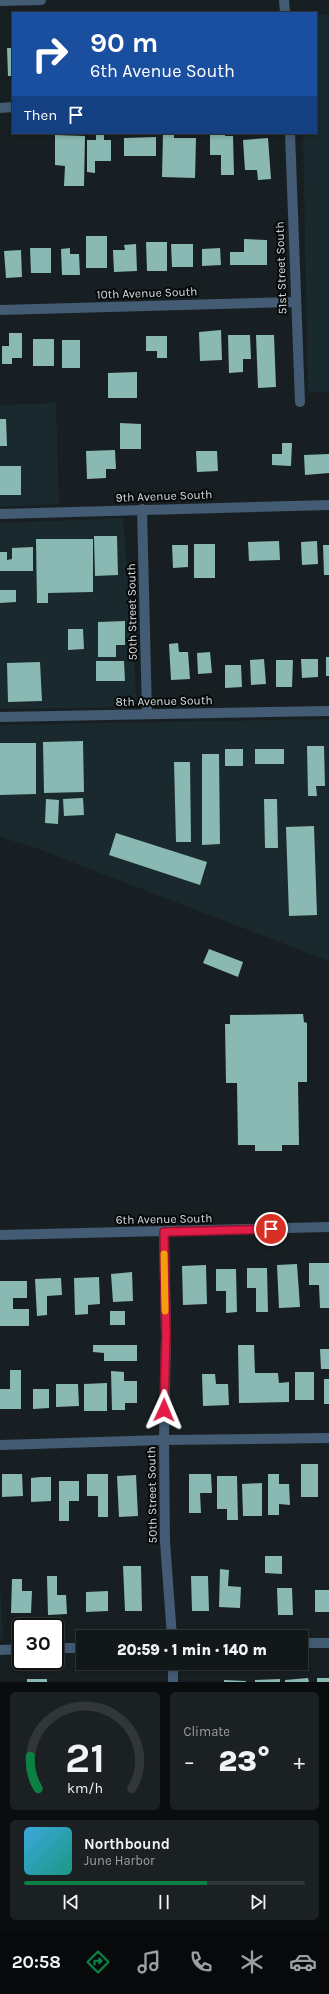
<!DOCTYPE html>
<html lang="en">
<head>
<meta charset="utf-8">
<style>
	:root { --surface:#12171a; --page:#1b2023; --text:#f1f3f6; --muted:#9c9fa2; --line:#313639; --accent:#0b8043 }
	body { margin:0; font-family:Karla,sans-serif; background:var(--page); color:var(--text); height:100vh; display:flex; flex-direction:column; font-size:15px; white-space:nowrap }
	* { box-sizing:border-box; margin:0 }
	p { font-size:13px; color:var(--muted) }
	.icon { flex:none; width:22px; height:22px; fill:none; stroke:currentColor; stroke-width:2; stroke-linecap:round; stroke-linejoin:round }
	.map { position:relative; height:1682px; overflow:hidden }
	.drawer { display:flex; flex-direction:column; gap:10px; padding:10px; background:#0a0d0e; flex:1 }
	.drawer>* { flex:none }
	.guide { position:absolute; left:12px; top:12px; width:305px; height:122px; border-radius:0px; box-shadow:0 2px 6px #0003,0 0 0 1px var(--line); background:#1a4fa0; color:#fff; overflow:hidden }
	.speed { position:absolute; left:12px; top:1618px; display:flex; gap:8px; font-size:20px; font-weight:700; text-align:center }
	.speed>* { display:grid; place-content:center; width:52px; height:52px; border-radius:50%; background:var(--surface); box-shadow:0 2px 6px #0003,0 0 0 1px var(--line); line-height:1 }
	.speed .limit { border:2px solid #111; border-radius:6px; background:#fff; color:#111 }
	.pin { position:absolute; display:grid; place-items:center; width:34px; height:34px; color:#fff; margin:-17px; border:2px solid #fff; border-radius:50%; box-shadow:0 1px 4px #0007 }
	.me { position:absolute; width:44px; margin:-22px; rotate:1deg; stroke-linejoin:round; filter:drop-shadow(0 0 3px #0008) }
	.turn { display:flex; align-items:center; gap:14px; height:84px; padding:0 12px; font-size:18px }
	.turn .icon { width:52px; height:52px; stroke-width:2.5 }
	.turn b { display:block; font-size:28px; line-height:34px }
	.then { display:flex; align-items:center; height:38px; padding:0 12px; background:#0003; gap:8px; font-size:15px }
	.big { font-size:30px; font-weight:800; line-height:1.1 }
	.drawer .widget { flex:1; display:flex; flex-direction:column; justify-content:center; gap:6px; min-width:0; padding:0 14px; border-radius:6px; background:var(--page) }
	.drawer .dial { align-items:center; gap:0 }
	.dial svg { height:104px; overflow:visible; fill:none; stroke:var(--line); stroke-width:7; stroke-linecap:round; text-anchor:middle }
	.dial text { fill:var(--text); stroke:none }
	.song { display:flex; align-items:center; gap:12px }
	.cover { width:48px; height:48px; border-radius:6px; background:linear-gradient(135deg,hsl(200 70% 55%),hsl(170 70% 35%)) }
	.played { height:4px; border-radius:2px; background:linear-gradient(90deg,var(--accent) 65%,var(--line) 65%) }
	.keys { display:flex; justify-content:space-around; direction:ltr }
	.heat { display:flex; justify-content:space-between; align-items:center; font-size:22px; direction:ltr }
	.drawer .tiles { flex:1; display:grid; gap:10px; grid-template-columns:1fr 1fr }
	.widget:last-child { grid-column:span 2 }
	.trip { position:absolute; left:76px; top:1630px; width:232px; height:40px; border-radius:0px; background:var(--surface); box-shadow:0 2px 6px #0003,0 0 0 1px var(--line); font-weight:800; line-height:40px; text-align:center }
	.menu { display:flex; height:64px; justify-content:space-around; align-items:center; background:#07090a; color:var(--muted) }
	.menu .icon { width:28px; height:28px }
	.menu .selected { color:var(--accent) }
	.menu b { font-size:18px; color:var(--text) }
	.map>svg:first-child { display:block }
</style>
</head>
<body>
<div class="map">
<svg width="329" height="1682" viewBox="0 0 329 1682">
	<rect width="100%" height="100%" fill="#181f22"/>
	<g fill="#19292d">
		<path d="M316,15h13v377h-21l-5,-259h13z"/>
		<path d="M56,403l3,101 -59,3v-102z"/>
		<path d="M123,518l14,186h3v3l-140,2v-186z"/>
		<path d="M329,719v242l-296,-114 -33,-10v-112z"/>
		<path d="M0,1583l3,56h-3z"/>
	</g>
	<g fill="#8ab9b3">
		<path d="M7,48h6v28h-5z"/>
		<path d="M163,133h11v5h22l-1,40 -33,-1z"/>
		<path d="M210,133h15v3h8l1,39h-13v-20h-11z"/>
		<path d="M55,135l30,1 -1,50h-20l1,-20 -10,-1z"/>
		<path d="M96,135h8v5h7v21h-16v12l-8,-1v-32h9z"/>
		<path d="M156,137v19h-32v-18z"/>
		<path d="M268,138l3,41 -13,1 -1,-10h-12l-2,-30z"/>
		<rect x="86" y="236" width="21" height="32"/>
		<path d="M244,239l23,1v25h-37v-13h14z"/>
		<path d="M146,242h21v29h-20z"/>
		<path d="M136,244l1,27 -23,1 -1,-22h12l-1,-5z"/>
		<path d="M171,244h22v23h-21z"/>
		<path d="M30,248h21v25h-20z"/>
		<path d="M70,248v6h9l1,21h-18l-1,-26z"/>
		<path d="M220,248l1,17 -19,1v-17z"/>
		<path d="M21,250l1,27 -16,1 -2,-27z"/>
		<path d="M221,330l1,30 -22,1 -1,-29z"/>
		<path d="M9,333h13v25h-10v6h-10v-18h7z"/>
		<path d="M228,335h22l1,24h-8v13l-14,1z"/>
		<path d="M256,335h18l2,52 -18,1z"/>
		<path d="M146,336h21v22h-10v-7h-11z"/>
		<rect x="33" y="339" width="21" height="27"/>
		<rect x="62" y="340" width="18" height="28"/>
		<path d="M137,372v26h-29v-25z"/>
		<path d="M0,419h6l1,27h-7z"/>
		<path d="M120,423l21,1v25h-21z"/>
		<path d="M282,443h10l-1,23 -19,-1v-11h10z"/>
		<path d="M115,450l1,19h-10v9l-19,1 -1,-28z"/>
		<path d="M196,451h21l1,20 -21,1z"/>
		<path d="M329,454v19l-24,2 -1,-20z"/>
		<rect x="0" y="466" width="21" height="29"/>
		<path d="M94,536h23l1,39 -23,1z"/>
		<path d="M36,539h57v53l-45,1v10h-11z"/>
		<path d="M279,541l1,19 -31,1 -1,-19z"/>
		<path d="M317,541l1,23 -16,1 -1,-23z"/>
		<rect x="194" y="544" width="21" height="34"/>
		<path d="M172,545h16v22l-15,1z"/>
		<path d="M323,545h6v30h-5z"/>
		<path d="M33,547v24h-33v-19h7v8l5,-1v-11z"/>
		<path d="M0,590h16v12l-16,1z"/>
		<path d="M125,621v24h-9v12h-18v-35z"/>
		<path d="M68,629h15l1,20 -16,1z"/>
		<path d="M178,643l1,9h9l2,27 -19,1 -2,-36z"/>
		<path d="M210,652l2,21 -14,1 -1,-21z"/>
		<rect x="326" y="657" width="3" height="19"/>
		<path d="M264,659l2,25 -15,1 -1,-25z"/>
		<path d="M301,659h17v18l-16,1z"/>
		<path d="M276,660h17l-1,27h-16z"/>
		<path d="M96,661h28l1,20h-29z"/>
		<path d="M40,662l2,39 -34,1 -1,-39z"/>
		<path d="M225,665h16l1,22 -17,1z"/>
		<path d="M83,741l1,51 -40,1 -1,-51z"/>
		<path d="M0,743h36v51l-36,1z"/>
		<path d="M307,746h17l1,40h-9l1,10h-9z"/>
		<rect x="225" y="749" width="18" height="17"/>
		<rect x="255" y="749" width="29" height="15"/>
		<path d="M202,754h17l1,90 -18,1z"/>
		<path d="M174,762h16l1,80h-15z"/>
		<path d="M83,798l1,17 -20,1 -1,-17z"/>
		<path d="M46,799l13,1 -1,24 -13,-1z"/>
		<path d="M264,799h13l1,49h-13z"/>
		<path d="M314,826l3,89 -28,1 -3,-89z"/>
		<path d="M116,833l91,29 -7,23 -91,-30z"/>
		<path d="M209,949l34,13 -5,15 -35,-14z"/>
		<path d="M303,1014l1,8 3,1v59h-9l1,63h-17v6h-27v-6h-17l-1,-62h-11l-1,-59h5v-9z"/>
		<path d="M309,1263h20v45h-9l-1,-23h-10z"/>
		<path d="M297,1264l3,43 -21,1 -2,-43z"/>
		<path d="M206,1265l1,39 -24,1 -1,-39z"/>
		<path d="M247,1268h20l1,44h-12v-24h-9z"/>
		<path d="M216,1269h20l1,43 -11,1v-22h-10z"/>
		<path d="M132,1272l1,29 -20,1 -2,-28z"/>
		<path d="M99,1277l1,27 -12,1v9l-13,1 -1,-37z"/>
		<path d="M61,1278l1,17 -15,1v19l-10,1 -2,-37z"/>
		<path d="M0,1281h27v17h-14v11h16v17h-29z"/>
		<rect x="110" y="1311" width="15" height="14"/>
		<path d="M93,1345h44v16h-33v-8l-11,-1z"/>
		<path d="M238,1345h16l1,28h23l1,10 10,-1v20l-50,1z"/>
		<path d="M320,1349h9v20h-8z"/>
		<path d="M10,1370h11v39h-21v-20h10z"/>
		<path d="M111,1371l13,1v9h13v22h-12v7h-13z"/>
		<rect x="295" y="1372" width="19" height="28"/>
		<path d="M202,1374h13l1,10h12l1,21 -26,1z"/>
		<rect x="324" y="1379" width="5" height="25"/>
		<path d="M107,1383v28h-23v-27z"/>
		<path d="M56,1384h22l1,22 -23,1z"/>
		<path d="M33,1389h16v19l-16,1z"/>
		<rect x="301" y="1464" width="17" height="33"/>
		<path d="M2,1474h20l1,22 -21,1z"/>
		<path d="M87,1474h21v43h-10v-21h-11z"/>
		<path d="M189,1474h22l1,19h-12l1,20h-12z"/>
		<path d="M268,1474h11v10h10l1,21 -11,-1v11h-11z"/>
		<path d="M136,1475l2,41 -19,1 -2,-41z"/>
		<path d="M217,1476h20l1,44h-11v-11h-10z"/>
		<path d="M41,1477h10v24l-20,1v-24z"/>
		<path d="M59,1481h20v20h-10v20h-10z"/>
		<path d="M262,1483v33h-19l-1,-32z"/>
		<path d="M265,1556h17v18l-17,-1z"/>
		<path d="M123,1566h18l1,45h-17z"/>
		<path d="M220,1569l9,1 -1,16 13,1 -1,21 -21,-1z"/>
		<path d="M47,1576h10v19h9l1,19 -19,1z"/>
		<path d="M191,1576h17l1,35h-17z"/>
		<path d="M12,1579h10v12h10l-1,22h-20z"/>
		<path d="M277,1588h15l1,27h-15z"/>
		<rect x="315" y="1590" width="14" height="22"/>
		<path d="M108,1591v20l-22,1v-20z"/>
		<path d="M308,1678l1,4h-24v-2z"/>
		<rect x="317" y="1678" width="12" height="4"/>
		<rect x="27" y="1679" width="20" height="3"/>
		<path d="M280,1679v3h-25v-2z"/>
		<path d="M224,1680l22,1v1h-22z"/>
	</g>
	<g fill="none" stroke-linecap="round" stroke-linejoin="round">
		<g stroke="#435b73" stroke-width="10">
			<path d="M284,0l1,13"/>
			<path d="M0,108l13,-1"/>
			<path d="M290,133l10,269"/>
			<path d="M0,310l295,-8"/>
			<path d="M142,509l5,205"/>
			<path d="M0,514l329,-9"/>
			<path d="M0,717l329,-6"/>
			<path d="M164,1232l2,104 -2,104 1,102 7,95"/>
			<path d="M0,1235l329,-8"/>
			<path d="M0,1445l164,-5 165,-2"/>
			<path d="M301,1643h28"/>
			<path d="M55,1648h28"/>
			<path d="M0,1650l21,-1"/>
			<path d="M173,1663v19"/>
		</g>
		<path stroke="#435b73" stroke-width="10" d="M0,1l41,-1"/>
	</g>
	<g fill="none" stroke-linecap="round" stroke-linejoin="round">
		<g stroke="#92132f" stroke-width="10">
			<path id="route" d="M164,1410l2,-74 -2,-104 107,-3"/>
		</g>
		<use href="#route" stroke="#e11d48" stroke-width="7"/>
		<path stroke="#f59e0b" stroke-width="7" d="M164,1254l1,57"/>
	</g>
	<g text-anchor="middle" dominant-baseline="central" stroke-width="4" stroke-linejoin="round" paint-order="stroke">
		<g font-size="12" fill="#d9dedf" stroke="#06090a">
			<text transform="translate(281 268) rotate(-92)">51st Street South</text>
			<text transform="translate(147 293) rotate(-2)">10th Avenue South</text>
			<text transform="translate(164 496) rotate(-2)">9th Avenue South</text>
			<text transform="translate(132 612) rotate(-91)">50th Street South</text>
			<text transform="translate(164 701) rotate(-1)">8th Avenue South</text>
			<text transform="translate(164 1219) rotate(-1)">6th Avenue South</text>
			<text transform="translate(152 1495) rotate(-91)">50th Street South</text>
		</g>
	</g>
</svg>
<div class="speed"><div class="limit">30</div></div>
<div class="pin" style="left:271px;top:1229px;background:#d93025"><svg class="icon" aria-label="arrive" viewBox="0 0 24 24"><path d="M6 21V4h12l-3 4 3 4H6"/></svg></div>
<svg class="me" style="left:164px;top:1410px" viewBox="-20 -20 40 40"><path d="M0-17L14 15 0 8-14 15z" fill="#e11d48" stroke="#fff" stroke-width="4"/></svg>
<div class="trip">20:59 · 1 min · 140 m</div>
<div class="guide">
<div class="turn"><svg class="icon" aria-label="right" viewBox="0 0 24 24"><path d="M7 20v-9h11M14 6l5 5-5 5"/></svg><div><b>90 m</b>6th Avenue South</div></div>
<div class="then">Then<svg class="icon" aria-label="arrive" viewBox="0 0 24 24"><path d="M6 21V4h12l-3 4 3 4H6"/></svg></div>
</div>
</div>
<section class="drawer">
<div class="tiles">
<div class="widget dial"><svg viewBox="0 0 100 80">
<path d="M14 69A42 42 0 1 1 86 69"/>
<path d="M14 69A42 42 0 0 1 8 44" stroke="#0b8043"/>
<text x="50" y="56" font-size="32" font-weight="700">21</text>
<text x="50" y="72" font-size="11">km/h</text>
</svg></div>
<div class="widget"><p>Climate</p>
<div class="heat"><a>−</a><b class="big">23°</b><a>+</a></div>
</div>
<div class="widget">
<div class="song"><i class="cover"></i><div><b>Northbound</b><p>June Harbor</p></div></div>
<div class="played"></div>
<div class="keys"><svg class="icon" aria-label="previous" viewBox="0 0 24 24"><path d="M18 5L8 12l10 7zM5 5v14"/></svg><svg class="icon" aria-label="pause" viewBox="0 0 24 24"><path d="M8 5v14M16 5v14"/></svg><svg class="icon" aria-label="next" viewBox="0 0 24 24"><path d="M6 5l10 7-10 7zM19 5v14"/></svg></div>
</div>
</div>
</section>
<nav class="menu">
<b>20:58</b>
<svg class="icon selected" aria-label="directions" viewBox="0 0 24 24"><path d="M12 3l9 9-9 9-9-9zM9 14v-3h6M13 9l2 2-2 2"/></svg>
<svg class="icon" aria-label="music" viewBox="0 0 24 24"><path d="M9 18V5l10-2v13"/><circle cx="6" cy="18" r="3"/><circle cx="16" cy="16" r="3"/></svg>
<svg class="icon" aria-label="phone" viewBox="0 0 24 24"><path d="M5 4h4l2 5-3 2q2 4 5 5l2-3 5 2v4C11 20 4 13 5 4z"/></svg>
<svg class="icon" aria-label="climate" viewBox="0 0 24 24"><path d="M12 3v18M4 7l16 10M4 17L20 7"/></svg>
<svg class="icon" aria-label="car" viewBox="0 0 24 24"><path d="M5 17H2v-5l4-1 3-4h7l3 4 3 1v5h-3M9 17h6M6 11h13"/><circle cx="7" cy="17" r="2"/><circle cx="17" cy="17" r="2"/></svg>
</nav>
</body>
</html>
